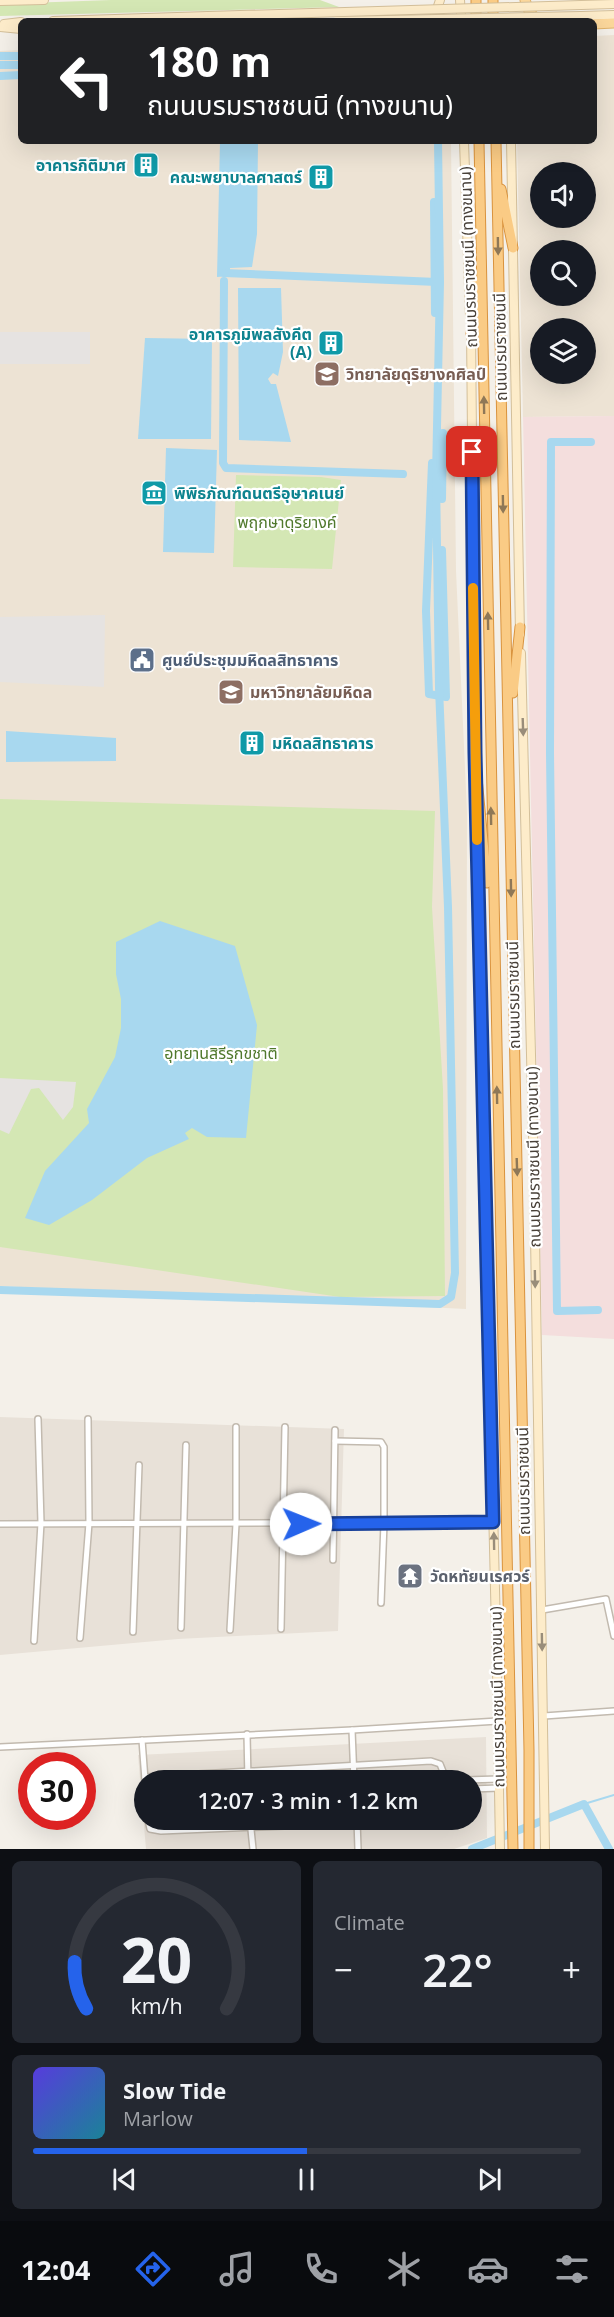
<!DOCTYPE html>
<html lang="en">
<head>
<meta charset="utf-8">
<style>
	:root { --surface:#171b24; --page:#242831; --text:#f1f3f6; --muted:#9ea1a6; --line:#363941; --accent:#2563eb }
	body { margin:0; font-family:"Open Sans","Noto Sans Thai",sans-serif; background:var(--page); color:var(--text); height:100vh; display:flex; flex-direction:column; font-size:22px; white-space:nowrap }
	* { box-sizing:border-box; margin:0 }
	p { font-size:20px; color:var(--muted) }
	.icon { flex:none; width:33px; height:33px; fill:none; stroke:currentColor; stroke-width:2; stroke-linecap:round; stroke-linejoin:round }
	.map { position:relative; height:1849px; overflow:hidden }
	.details { display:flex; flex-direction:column; gap:12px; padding:12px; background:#0d0f14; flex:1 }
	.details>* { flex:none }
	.hud { position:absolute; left:18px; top:18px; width:579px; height:126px; border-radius:9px; box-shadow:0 6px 24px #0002; background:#202124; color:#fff; overflow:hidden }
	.tools { position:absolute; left:530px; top:162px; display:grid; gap:12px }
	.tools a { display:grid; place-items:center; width:66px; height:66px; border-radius:50%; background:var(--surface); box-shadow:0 6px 24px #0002; font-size:30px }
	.speed { position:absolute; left:18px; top:1752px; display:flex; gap:12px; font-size:30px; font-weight:700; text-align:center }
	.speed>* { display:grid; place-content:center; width:78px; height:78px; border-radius:50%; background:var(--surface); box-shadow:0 6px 24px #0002; line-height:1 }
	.speed .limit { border:9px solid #d22; background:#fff; color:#111 }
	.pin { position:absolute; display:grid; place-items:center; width:51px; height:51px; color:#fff; margin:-26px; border-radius:12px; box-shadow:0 3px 9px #0006 }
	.me { position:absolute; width:66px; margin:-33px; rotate:89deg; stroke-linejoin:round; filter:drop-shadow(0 0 4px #0008) }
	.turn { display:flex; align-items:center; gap:21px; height:126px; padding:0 30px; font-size:27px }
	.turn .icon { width:78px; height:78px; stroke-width:2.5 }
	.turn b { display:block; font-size:42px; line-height:51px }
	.big { font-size:45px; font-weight:600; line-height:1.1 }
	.details .card { flex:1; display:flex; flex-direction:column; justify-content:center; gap:9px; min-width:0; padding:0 21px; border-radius:9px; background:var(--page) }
	.details .dial { align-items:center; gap:0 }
	.dial svg { height:156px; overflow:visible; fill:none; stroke:var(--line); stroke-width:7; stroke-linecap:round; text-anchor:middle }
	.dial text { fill:var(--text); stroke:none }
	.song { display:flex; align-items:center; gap:18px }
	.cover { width:72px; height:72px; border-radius:9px; background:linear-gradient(135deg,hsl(250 70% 55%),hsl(190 70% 35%)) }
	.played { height:6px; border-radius:3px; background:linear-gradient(90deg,var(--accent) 50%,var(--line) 50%) }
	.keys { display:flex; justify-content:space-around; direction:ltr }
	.heat { display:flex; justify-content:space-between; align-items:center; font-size:33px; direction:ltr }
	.details .tiles { flex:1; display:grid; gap:12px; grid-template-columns:1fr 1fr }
	.card:last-child { grid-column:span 2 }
	.trip { position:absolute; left:134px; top:1770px; width:348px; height:60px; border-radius:30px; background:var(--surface); box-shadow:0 6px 24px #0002; font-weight:600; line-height:60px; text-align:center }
	.tabs { display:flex; height:96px; justify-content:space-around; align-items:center; background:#090b0e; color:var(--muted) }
	.tabs .icon { width:42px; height:42px }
	.tabs .on { color:var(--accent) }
	.tabs b { font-size:27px; color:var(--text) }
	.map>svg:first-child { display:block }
</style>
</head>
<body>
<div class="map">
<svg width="614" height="1849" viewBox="0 0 614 1849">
	<rect width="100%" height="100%" fill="#f4f0e9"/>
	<g fill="#e8e1d8" fill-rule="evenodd">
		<path d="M0,1417l344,12 -6,202 -160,8 -178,16z"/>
		<path d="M486,1737l1,101 -33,11h-308l-8,-94zM144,1780h327v40h-327z"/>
	</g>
	<g fill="#ede3d4" fill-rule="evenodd">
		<path d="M614,35v381l-91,1 -6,-276h77v-105zM540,172h45v46h-45zM540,250h45v46h-45zM540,328h45v46h-45z"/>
		<path d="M21,50v91h430l5,430 11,241 -1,497 -466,-23v-1235z"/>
	</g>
	<path fill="#f4dedd" d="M614,416v923l-72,-4 -19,-918z"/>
	<g fill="#d4e7b4">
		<path d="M111,0h209l19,7 -339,9v-12z"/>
		<path d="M236,475l85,2 20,3 -9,89 -99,-2z"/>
		<path d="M0,799l435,12 -3,96 11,182 2,207 -105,1 -340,-50z"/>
	</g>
	<g fill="#e6e3e1">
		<rect x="0" y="332" width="90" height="32"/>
		<path d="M105,615l-1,72 -104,-5v-65z"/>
		<path d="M0,1078l76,4 -3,25 -10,13 -24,-32 -8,1 -22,45 -9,-4z"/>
	</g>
	<g fill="#a8d8ef">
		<path d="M220,141h38l-1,93 -5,33 -22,1v8l-13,1z"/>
		<path d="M238,288h43l2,64 -5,24 -5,-3 -5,6 3,5h5l15,58 -52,-2z"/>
		<path d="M145,338l67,1 -1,100h-73z"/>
		<path d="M166,448l51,2 -3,103 -51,-1z"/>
		<path d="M6,731l110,7v23l-110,1z"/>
		<path d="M160,921l75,25 22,79 -11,113 -39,-1 -15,-9 -7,5 4,6 -42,19 -55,42 -43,25 -24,-7 20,-47 44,-48 -2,-14 28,-52 6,-29v-29l-5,-25v-32z"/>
	</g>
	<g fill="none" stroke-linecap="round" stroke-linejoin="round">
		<path stroke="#a8d8ef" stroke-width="2" d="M584,1804l30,-9"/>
		<g stroke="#a8d8ef" stroke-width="8">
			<path d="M0,56h21"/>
			<path d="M0,65h21"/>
			<path d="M0,76l21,-1"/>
			<path d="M434,202l1,111"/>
			<path d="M224,273l213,9"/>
			<path d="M224,281l-1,182 3,5 177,6"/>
			<path d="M591,442h-40l-1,311 7,558 41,-1"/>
			<path d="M432,463l-6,148 3,83 17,3 -4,-147"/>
			<path d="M442,499l1,-66"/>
			<path d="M0,1290l440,14 11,-7 4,-24 -7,-366 -9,-219 -3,-213 4,-193 -2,-141"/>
			<path d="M472,1849l112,-45 25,45"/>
		</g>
		<g stroke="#c2baaf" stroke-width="8">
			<g id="minor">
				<path d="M335,1441l46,1 3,5v76l-3,80"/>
				<path d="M0,1524l493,-2"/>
				<path d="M333,1560l2,-130"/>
				<path d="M542,1610l64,-11 8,37"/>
				<path d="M181,1628l5,-183"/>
				<path d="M281,1629l4,-202"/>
				<path d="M230,1630l6,-106v-97"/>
				<path d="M133,1632l6,-167"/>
				<path d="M80,1638l9,-115 -1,-104"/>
				<path d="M34,1641l7,-118 -3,-104"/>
				<path d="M544,1716l70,-5"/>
				<path d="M352,1730l2,50"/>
				<path d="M247,1734l1,46"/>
				<path d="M142,1740l3,40"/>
				<path d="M0,1747l352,-17 146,-9"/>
				<path d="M145,1777l286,-16 9,3 6,15"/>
				<path d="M446,1779l6,-2 8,3"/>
				<path d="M465,1780l34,-1"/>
				<path d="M471,1789l28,-1"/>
				<path d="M148,1820l2,9 11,2 269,-11"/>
				<path d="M250,1820l3,29"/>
				<path d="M357,1820l1,29"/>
			</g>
		</g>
		<g stroke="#d3bf9a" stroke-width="10">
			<g id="secondary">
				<path d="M460,0l1,15"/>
				<path d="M0,1l44,-1"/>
				<path d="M581,16l33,-1"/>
				<path d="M53,21l155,-5"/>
				<path d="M433,21l7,-21"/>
				<path d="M4,24l17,-2"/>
				<path d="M0,27l21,2"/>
				<path d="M464,141l6,175"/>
				<path d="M511,141l9,493"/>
				<path d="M471,329l4,434"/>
				<path d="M521,653l13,522 11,674"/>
				<path d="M476,809l21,862 3,178"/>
			</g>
		</g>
		<g stroke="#e1b36b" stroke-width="11">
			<g id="primary">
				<path d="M525,0l4,11 9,10"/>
				<path d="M594,24l20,-1"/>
			</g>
		</g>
		<g stroke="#d9933e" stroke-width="11">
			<g id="trunk">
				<path d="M476,0v16"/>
				<path d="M493,0v21"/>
				<path d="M479,141l34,1708"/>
				<path d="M496,141l33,1609v99"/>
				<path d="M501,189l12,59"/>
				<path d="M471,334l6,-51"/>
				<path d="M513,693l7,-66"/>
				<path d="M475,757l12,126"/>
			</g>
		</g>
		<use href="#minor" stroke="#fff" stroke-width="5"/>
		<use href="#secondary" stroke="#fdecca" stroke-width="8"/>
		<use href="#primary" stroke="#fbd79b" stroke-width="9"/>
		<use href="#trunk" stroke="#facb85" stroke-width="9"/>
		<g stroke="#d3bf9a" stroke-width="10" stroke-linecap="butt">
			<g id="secondary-bridge">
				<path d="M208,16l406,-12"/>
				<path d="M337,21l244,-5"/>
			</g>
		</g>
		<use href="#secondary-bridge" stroke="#fdecca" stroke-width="8"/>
	</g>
	<defs><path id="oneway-solid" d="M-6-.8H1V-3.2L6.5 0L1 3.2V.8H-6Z" transform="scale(1.5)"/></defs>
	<g fill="#8f7857">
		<use href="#oneway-solid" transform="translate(498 246) rotate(89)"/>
		<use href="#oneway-solid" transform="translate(484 405) rotate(-91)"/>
		<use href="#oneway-solid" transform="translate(503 504) rotate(89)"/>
		<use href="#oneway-solid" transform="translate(488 621) rotate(-91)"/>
		<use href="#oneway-solid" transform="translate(491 816) rotate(-91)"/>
		<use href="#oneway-solid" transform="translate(511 888) rotate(89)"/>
		<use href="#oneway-solid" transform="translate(497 1095) rotate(-91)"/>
		<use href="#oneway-solid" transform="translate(517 1167) rotate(88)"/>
	</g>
	<g fill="#998d7a">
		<use href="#oneway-solid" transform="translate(523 727) rotate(88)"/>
		<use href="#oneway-solid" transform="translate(535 1279) rotate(89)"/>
		<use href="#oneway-solid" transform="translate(494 1541) rotate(-91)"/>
		<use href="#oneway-solid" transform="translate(542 1642) rotate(89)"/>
	</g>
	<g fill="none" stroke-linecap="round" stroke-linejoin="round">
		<g stroke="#184099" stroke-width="15">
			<path id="route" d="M301,1524l192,-2 -18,-769 -3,-301"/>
		</g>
		<use href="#route" stroke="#2563eb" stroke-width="10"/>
		<path stroke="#f59e0b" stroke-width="10" d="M473,588l4,252"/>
	</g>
	<defs>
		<g id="building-square" transform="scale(1.35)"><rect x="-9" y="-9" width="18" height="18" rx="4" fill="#0f9aa8" stroke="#fff"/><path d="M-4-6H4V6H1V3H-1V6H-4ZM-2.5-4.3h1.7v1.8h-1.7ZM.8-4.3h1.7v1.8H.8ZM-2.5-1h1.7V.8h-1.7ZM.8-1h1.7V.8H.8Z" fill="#fff"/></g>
		<g id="university-square" transform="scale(1.35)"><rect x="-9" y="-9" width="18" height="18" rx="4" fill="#8d6e63" stroke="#fff"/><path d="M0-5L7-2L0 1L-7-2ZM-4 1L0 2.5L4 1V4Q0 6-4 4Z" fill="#fff"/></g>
		<g id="museum-square" transform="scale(1.35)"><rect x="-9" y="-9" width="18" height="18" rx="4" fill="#0f9aa8" stroke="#fff"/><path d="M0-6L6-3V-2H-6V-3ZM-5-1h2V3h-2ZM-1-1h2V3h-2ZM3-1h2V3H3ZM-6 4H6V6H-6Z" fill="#fff"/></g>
		<g id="civic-square" transform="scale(1.35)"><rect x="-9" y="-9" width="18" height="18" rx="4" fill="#5c6f8a" stroke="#fff"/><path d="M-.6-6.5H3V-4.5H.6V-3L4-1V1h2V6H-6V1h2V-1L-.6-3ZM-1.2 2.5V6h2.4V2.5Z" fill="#fff"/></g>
		<g id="temple-square" transform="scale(1.35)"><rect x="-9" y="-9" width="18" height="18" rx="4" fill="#6b7280" stroke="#fff"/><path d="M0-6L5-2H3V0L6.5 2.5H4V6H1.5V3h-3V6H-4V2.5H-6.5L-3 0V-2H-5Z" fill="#fff"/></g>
	</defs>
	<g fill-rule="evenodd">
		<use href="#building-square" x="146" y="165"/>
		<use href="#building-square" x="321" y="177"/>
		<use href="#building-square" x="331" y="343"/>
		<use href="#university-square" x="327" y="374"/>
		<use href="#museum-square" x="154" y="493"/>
		<use href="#civic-square" x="142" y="660"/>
		<use href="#university-square" x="231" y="692"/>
		<use href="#building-square" x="252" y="743"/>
		<use href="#temple-square" x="410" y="1576"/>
	</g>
	<g text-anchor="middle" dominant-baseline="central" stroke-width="4.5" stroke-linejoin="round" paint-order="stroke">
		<g font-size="16" font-weight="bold" fill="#0d838f" stroke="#fff" text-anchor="end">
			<text x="126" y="165">อาคารกิติมาศ</text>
			<text x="302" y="177">คณะพยาบาลศาสตร์</text>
			<text x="312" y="334">อาคารภูมิพลสังคีต<tspan x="312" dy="18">(A)</tspan></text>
			<text x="174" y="493" text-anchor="start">พิพิธภัณฑ์ดนตรีอุษาคเนย์</text>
			<text x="272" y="743" text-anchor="start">มหิดลสิทธาคาร</text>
		</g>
		<g font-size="16" fill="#484038" stroke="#fff">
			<text transform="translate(468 257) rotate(-92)">ถนนบรมราชชนนี (ทางขนาน)</text>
			<text transform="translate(500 347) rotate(-91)">ถนนบรมราชชนนี</text>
			<text transform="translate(513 995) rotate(-91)">ถนนบรมราชชนนี</text>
			<text transform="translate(533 1157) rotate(-91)">ถนนบรมราชชนนี (ทางขนาน)</text>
			<text transform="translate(523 1481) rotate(-91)">ถนนบรมราชชนนี</text>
			<text transform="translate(497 1697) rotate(-91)">ถนนบรมราชชนนี (ทางขนาน)</text>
		</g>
		<g font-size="16" font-weight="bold" fill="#785e54" stroke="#fff" text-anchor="start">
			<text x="346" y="374">วิทยาลัยดุริยางคศิลป์</text>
			<text x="250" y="692">มหาวิทยาลัยมหิดล</text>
		</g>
		<g font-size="16" fill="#50792c" stroke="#fff">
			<text x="287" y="522">พฤกษาดุริยางค์</text>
			<text x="221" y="1053">อุทยานสิรีรุกขชาติ</text>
		</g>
		<g font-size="16" font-weight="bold" fill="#4e5e75" stroke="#fff" text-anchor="start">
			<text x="162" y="660">ศูนย์ประชุมมหิดลสิทธาคาร</text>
		</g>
		<g font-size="16" font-weight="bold" fill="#5b616d" stroke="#fff" text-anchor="start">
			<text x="430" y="1576">วัดหทัยนเรศวร์</text>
		</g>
	</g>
</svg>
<div class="tools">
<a><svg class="icon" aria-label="sound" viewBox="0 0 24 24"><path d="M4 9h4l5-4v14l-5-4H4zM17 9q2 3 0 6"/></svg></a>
<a><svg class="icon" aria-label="search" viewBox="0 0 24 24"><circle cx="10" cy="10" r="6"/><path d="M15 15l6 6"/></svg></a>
<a><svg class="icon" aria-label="layers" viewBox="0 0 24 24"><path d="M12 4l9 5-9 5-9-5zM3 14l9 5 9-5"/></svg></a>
</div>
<div class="speed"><div class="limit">30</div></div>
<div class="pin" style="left:472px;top:452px;background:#d93025"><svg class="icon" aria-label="arrive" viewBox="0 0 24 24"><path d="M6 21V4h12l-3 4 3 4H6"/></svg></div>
<svg class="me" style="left:301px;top:1524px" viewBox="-20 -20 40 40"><circle r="19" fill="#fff"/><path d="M0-13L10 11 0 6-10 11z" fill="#2563eb"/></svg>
<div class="trip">12:07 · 3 min · 1.2 km</div>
<div class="hud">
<div class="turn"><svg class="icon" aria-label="left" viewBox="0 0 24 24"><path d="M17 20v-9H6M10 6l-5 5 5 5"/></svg><div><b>180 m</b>ถนนบรมราชชนนี (ทางขนาน)</div></div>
</div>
</div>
<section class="details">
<div class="tiles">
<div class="card dial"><svg viewBox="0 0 100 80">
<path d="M14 69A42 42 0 1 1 86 69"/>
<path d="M14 69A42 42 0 0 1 8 45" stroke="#2563eb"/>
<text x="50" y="56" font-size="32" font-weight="700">20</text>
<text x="50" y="72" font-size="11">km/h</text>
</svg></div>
<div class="card"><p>Climate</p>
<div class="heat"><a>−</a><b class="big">22°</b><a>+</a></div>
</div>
<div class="card">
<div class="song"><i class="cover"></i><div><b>Slow Tide</b><p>Marlow</p></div></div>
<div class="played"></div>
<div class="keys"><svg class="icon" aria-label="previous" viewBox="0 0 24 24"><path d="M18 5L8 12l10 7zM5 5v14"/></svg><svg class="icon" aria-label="pause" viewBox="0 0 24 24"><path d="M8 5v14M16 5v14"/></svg><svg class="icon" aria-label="next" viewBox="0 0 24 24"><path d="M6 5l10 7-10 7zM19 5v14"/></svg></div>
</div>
</div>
</section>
<nav class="tabs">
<b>12:04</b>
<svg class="icon on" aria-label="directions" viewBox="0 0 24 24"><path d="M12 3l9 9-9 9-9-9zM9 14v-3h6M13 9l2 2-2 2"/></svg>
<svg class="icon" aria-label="music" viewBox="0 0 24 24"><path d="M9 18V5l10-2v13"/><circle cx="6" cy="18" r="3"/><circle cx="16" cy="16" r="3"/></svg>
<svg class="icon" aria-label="phone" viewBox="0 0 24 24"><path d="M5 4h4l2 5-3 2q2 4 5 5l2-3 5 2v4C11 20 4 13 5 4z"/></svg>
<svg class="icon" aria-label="climate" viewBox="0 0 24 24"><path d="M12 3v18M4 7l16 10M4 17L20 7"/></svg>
<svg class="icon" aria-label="car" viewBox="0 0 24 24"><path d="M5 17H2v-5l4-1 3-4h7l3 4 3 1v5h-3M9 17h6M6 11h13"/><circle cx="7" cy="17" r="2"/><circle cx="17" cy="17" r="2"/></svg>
<svg class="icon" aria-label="filters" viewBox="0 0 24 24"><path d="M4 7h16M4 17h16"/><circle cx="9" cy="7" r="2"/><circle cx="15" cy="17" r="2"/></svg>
</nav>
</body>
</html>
